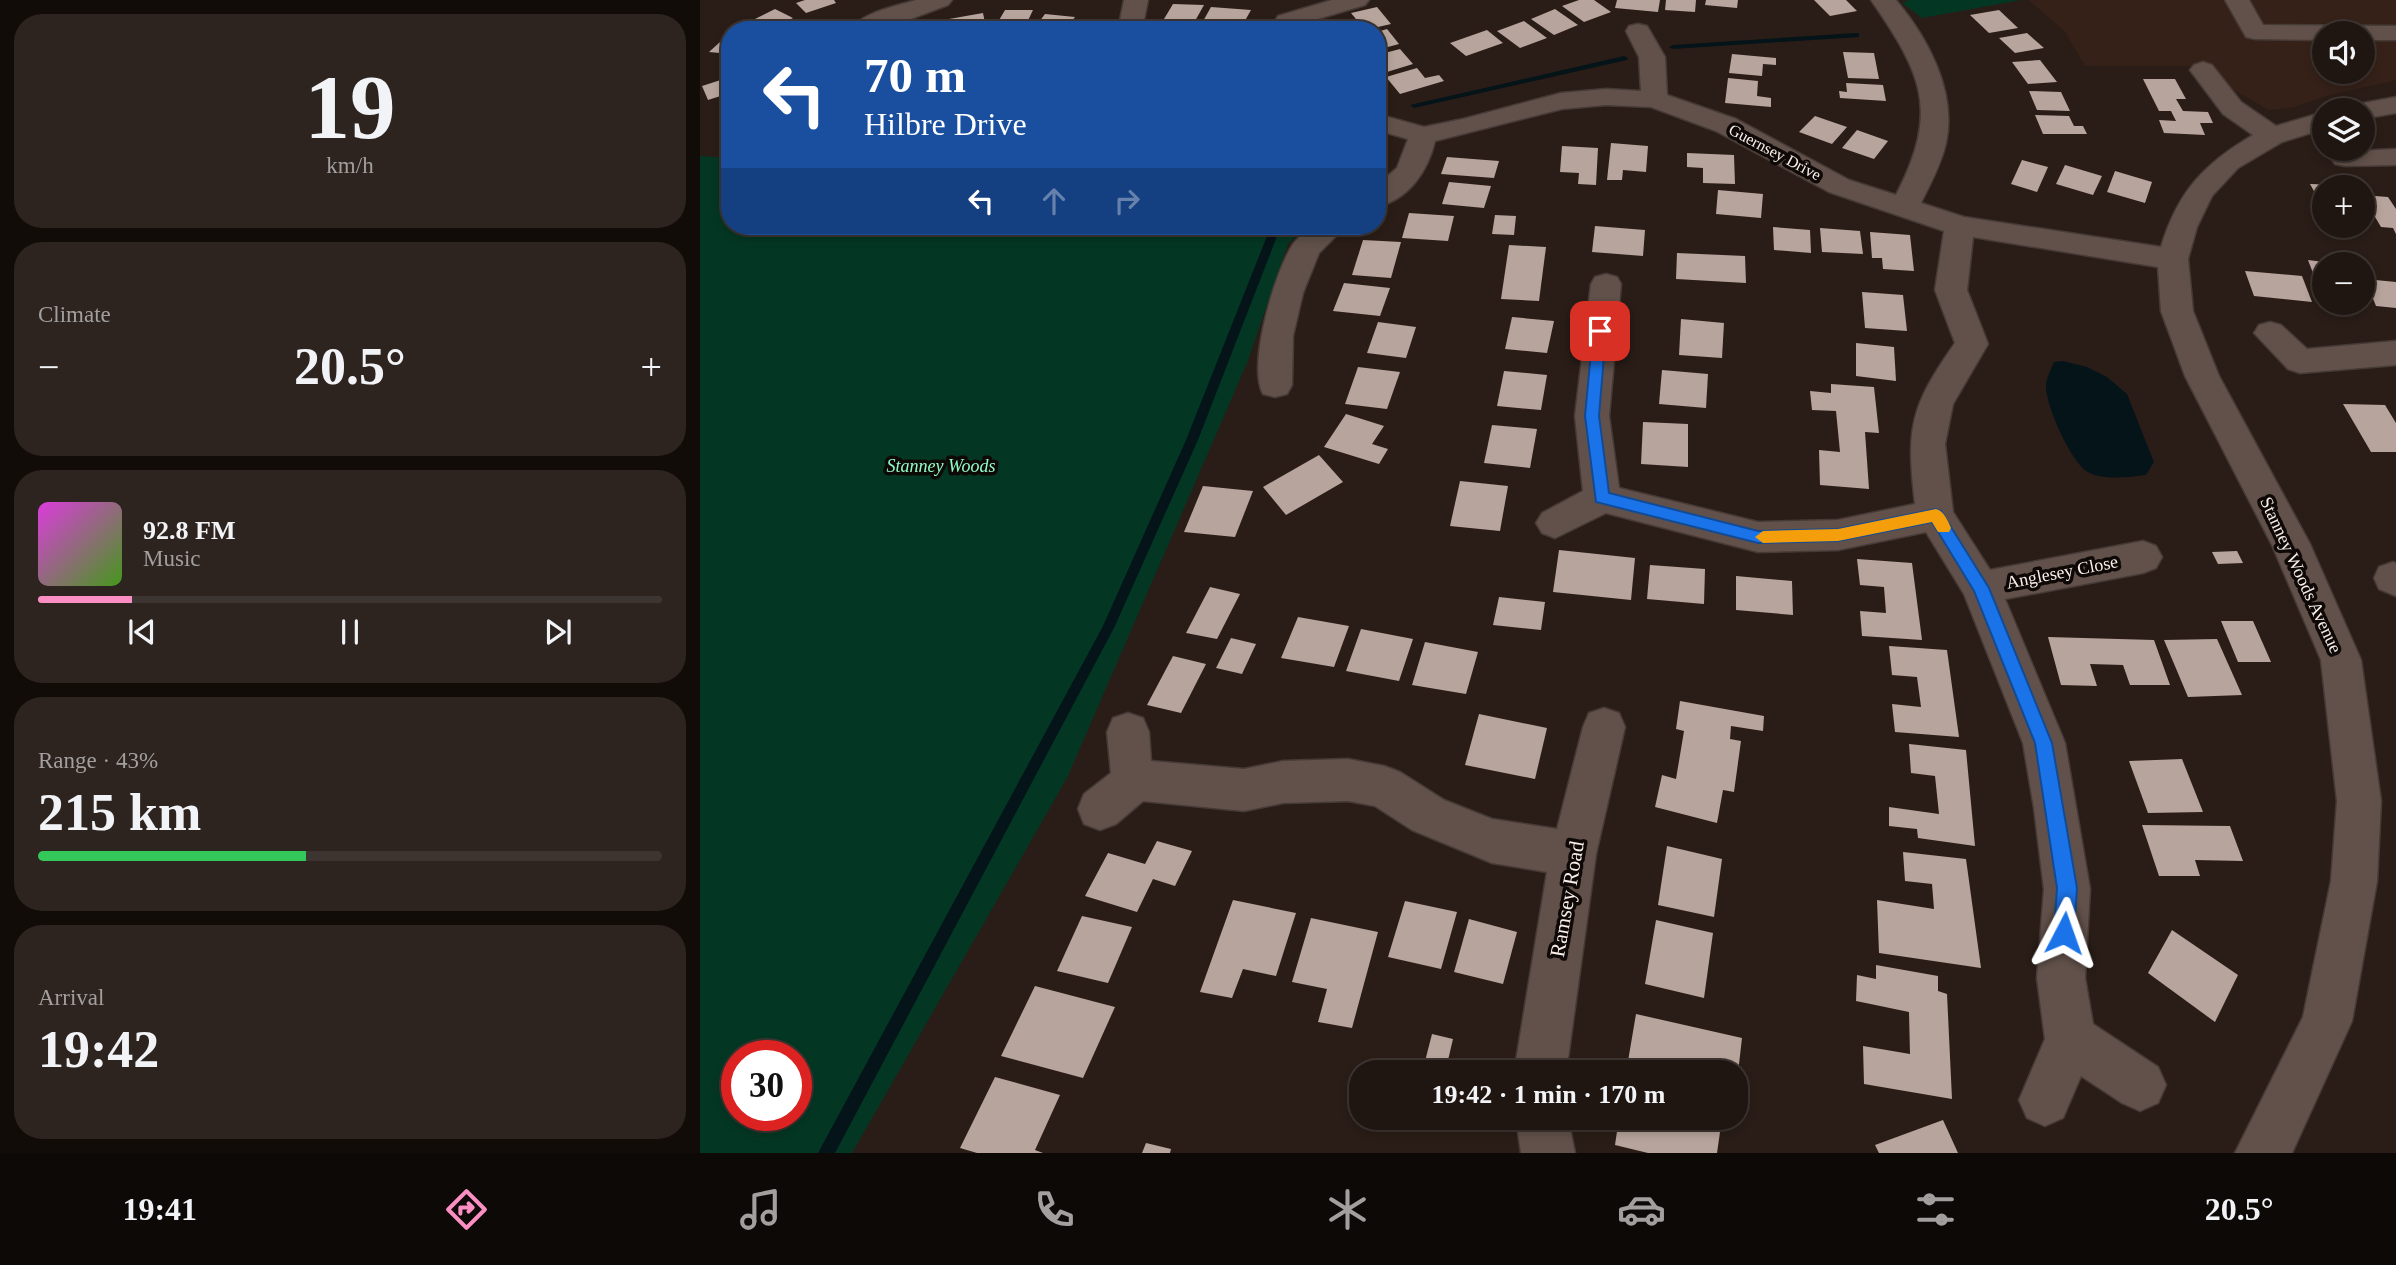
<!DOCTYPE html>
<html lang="en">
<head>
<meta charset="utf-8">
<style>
	:root { --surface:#201611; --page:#2d231f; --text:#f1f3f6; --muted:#a29f9f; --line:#3d3531; --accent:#fb8fc4 }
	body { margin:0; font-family:"Times New Roman",serif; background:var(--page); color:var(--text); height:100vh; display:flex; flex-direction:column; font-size:26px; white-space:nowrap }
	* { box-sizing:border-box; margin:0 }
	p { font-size:23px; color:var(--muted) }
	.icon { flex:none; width:38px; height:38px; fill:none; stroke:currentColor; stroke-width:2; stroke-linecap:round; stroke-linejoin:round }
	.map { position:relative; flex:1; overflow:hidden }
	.panel { display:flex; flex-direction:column; gap:14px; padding:14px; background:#120c09; width:700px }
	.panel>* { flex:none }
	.hud { position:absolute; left:21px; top:21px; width:665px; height:214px; border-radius:28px; box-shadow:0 4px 10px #0003,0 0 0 2px var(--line); background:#1a4fa0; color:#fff; overflow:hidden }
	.tools { position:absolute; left:1612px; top:21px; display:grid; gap:14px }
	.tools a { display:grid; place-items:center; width:63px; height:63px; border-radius:50%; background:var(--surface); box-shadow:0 4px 10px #0003,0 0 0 2px var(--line); font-size:35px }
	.speed { position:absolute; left:21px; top:1040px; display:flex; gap:14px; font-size:35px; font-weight:700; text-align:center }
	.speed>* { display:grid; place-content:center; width:91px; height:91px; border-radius:50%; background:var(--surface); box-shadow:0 4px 10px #0003,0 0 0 2px var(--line); line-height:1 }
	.speed .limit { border:10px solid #d22; background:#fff; color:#111 }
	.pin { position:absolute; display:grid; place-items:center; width:60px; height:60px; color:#fff; margin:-30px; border-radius:14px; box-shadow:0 4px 10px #0006 }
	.me { position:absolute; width:77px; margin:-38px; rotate:4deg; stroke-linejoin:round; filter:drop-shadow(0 0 5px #0008) }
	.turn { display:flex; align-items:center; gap:24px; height:147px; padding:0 28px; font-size:32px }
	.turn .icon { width:91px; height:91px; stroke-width:2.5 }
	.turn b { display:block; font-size:49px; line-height:60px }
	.lanes { display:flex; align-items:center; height:66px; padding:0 28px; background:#0003; justify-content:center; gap:35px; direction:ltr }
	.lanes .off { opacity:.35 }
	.big { font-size:52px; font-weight:800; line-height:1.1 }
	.panel .card { flex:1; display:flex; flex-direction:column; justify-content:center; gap:10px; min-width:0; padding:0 24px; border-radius:28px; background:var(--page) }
	.panel .dial { align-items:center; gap:0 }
	.dial b { font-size:91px; line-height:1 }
	.song { display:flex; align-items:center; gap:21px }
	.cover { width:84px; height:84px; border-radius:10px; background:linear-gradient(135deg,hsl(300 70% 55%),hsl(100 70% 35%)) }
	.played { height:7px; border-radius:4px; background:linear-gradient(90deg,var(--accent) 15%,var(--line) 15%) }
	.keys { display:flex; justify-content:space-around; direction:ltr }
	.heat { display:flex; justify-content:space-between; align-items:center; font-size:38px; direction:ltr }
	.charge { height:10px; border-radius:5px; background:linear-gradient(90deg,#34c759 43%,var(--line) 0) }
	.trip { position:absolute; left:649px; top:1060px; width:399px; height:70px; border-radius:28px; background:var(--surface); box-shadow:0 4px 10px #0003,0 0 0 2px var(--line); font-weight:800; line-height:70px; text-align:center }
	.tabs { display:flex; height:112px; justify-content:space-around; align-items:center; background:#0d0907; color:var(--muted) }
	.tabs .icon { width:49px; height:49px }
	.tabs .selected { color:var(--accent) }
	.tabs b { font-size:32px; color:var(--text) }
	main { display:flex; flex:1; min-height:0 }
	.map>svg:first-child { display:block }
</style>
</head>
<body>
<main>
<section class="panel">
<div class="card dial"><b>19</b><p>km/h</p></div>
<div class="card"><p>Climate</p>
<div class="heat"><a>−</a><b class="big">20.5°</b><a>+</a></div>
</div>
<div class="card">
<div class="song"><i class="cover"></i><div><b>92.8 FM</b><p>Music</p></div></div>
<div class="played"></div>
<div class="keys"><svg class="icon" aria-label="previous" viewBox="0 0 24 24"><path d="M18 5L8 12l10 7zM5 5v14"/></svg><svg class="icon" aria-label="pause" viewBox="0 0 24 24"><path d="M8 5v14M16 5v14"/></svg><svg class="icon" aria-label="next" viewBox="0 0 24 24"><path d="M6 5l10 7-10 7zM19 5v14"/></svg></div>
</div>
<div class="card"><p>Range · 43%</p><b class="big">215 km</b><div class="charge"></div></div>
<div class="card"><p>Arrival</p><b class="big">19:42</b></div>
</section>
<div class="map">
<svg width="1696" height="1153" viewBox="0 0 1696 1153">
	<rect width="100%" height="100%" fill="#2a1d17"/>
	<path fill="#352118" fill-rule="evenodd" d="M1329,0h367v80l-67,15 -35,12 -25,3 -37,-21 -22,-23h-125l-20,-34zM1624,33h38v39h-38z"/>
	<g fill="#043723" fill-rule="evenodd">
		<path d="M1209,0h112l-99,18 -20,-15z"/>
		<path d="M0,156l30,2v68h578l-20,18 -41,119 -180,415 -215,375h-152zM37,1055h59v60h-59z"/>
	</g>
	<path fill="#041419" d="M1363,361l24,6 20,10 20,17 27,68 -8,13c-18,2 -44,6 -60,-4 -16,-12 -39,-63 -40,-83 -1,-8 5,-18 8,-26z"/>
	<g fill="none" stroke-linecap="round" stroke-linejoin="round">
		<g fill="#041419" fill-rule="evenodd">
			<path d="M1156,33h3v4l-186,12 -4,-2 4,-2z"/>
			<path d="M924,56l4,2 -1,2 -213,48 -4,-3z"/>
			<path d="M571,226h10l-83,214 -84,188 -279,525h-17l285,-527 83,-186z"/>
		</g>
	</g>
	<g fill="#b7a49c">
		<path d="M105,0h29l2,3 -30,10 -10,-10z"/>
		<path d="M879,0h15l17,12 -27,10 -22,-16z"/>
		<path d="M917,0h43l-2,12 -43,-4z"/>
		<path d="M966,0h30l-1,12 -30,-2z"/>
		<path d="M1006,0h32l-1,8 -32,-3z"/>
		<path d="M1114,0h32l11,11 -27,5z"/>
		<path d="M473,4l31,1 -9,16 -31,-2z"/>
		<path d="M511,7l40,3 -9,16 -40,-3z"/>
		<path d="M677,7l14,17 -26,6 -14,-17z"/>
		<path d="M75,9l18,9 -24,12h-7l-15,-7z"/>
		<path d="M855,9l23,16 -24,10 -23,-16z"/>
		<path d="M305,10h28l-8,17h-30z"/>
		<path d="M1299,10l19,18 -29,5 -19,-18z"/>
		<path d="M283,13l3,15 -36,2 -1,-11z"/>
		<path d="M345,14l30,3 -10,13h-32z"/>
		<path d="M382,21l27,2 -5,7h-30z"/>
		<path d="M824,21l23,17 -27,10 -23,-17z"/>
		<path d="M687,29l12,15 -22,6v-18z"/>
		<path d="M787,30l16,13 -37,13 -16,-13z"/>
		<path d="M30,33v21l-21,-2z"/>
		<path d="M1327,33l17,15 -29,5 -16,-15z"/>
		<path d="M700,49l13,15 -26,8 -10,-12v-5z"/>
		<path d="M1143,52l31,1 5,26 -31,-1z"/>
		<path d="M1032,54l44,4v7l-13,-1 -1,12 -33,-3z"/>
		<path d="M1340,60l17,22 -29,2 -16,-22z"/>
		<path d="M717,68l8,10 14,-3 5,6 -44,13 -14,-17z"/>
		<path d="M30,77v16l-22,7 -6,-14z"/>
		<path d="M1028,78l30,3 -1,15 14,2v9l-46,-4z"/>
		<path d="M1443,79h32l11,20h-10l7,12 25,1 5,11h-13l5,12 -41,-2 -5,-13 17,1 -5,-10h-12z"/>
		<path d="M1146,83l37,2 3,16 -46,-3 -1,-7 8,1z"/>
		<path d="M1329,91l32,1 9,19 -33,-1z"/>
		<path d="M1335,115l34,1 5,10h9l4,8h-44z"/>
		<path d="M1115,116l32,11 -15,17 -33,-12z"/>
		<path d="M1157,130l31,11 -14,18 -32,-11z"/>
		<path d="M911,143l37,3 -2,26 -23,-2 -1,10h-15z"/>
		<path d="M862,146l36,2 -2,37 -18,-1 1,-11 -19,-1z"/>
		<path d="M987,153l47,2 1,29 -32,-1v-15l-16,-1z"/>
		<path d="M747,157l52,4 -5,17 -53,-4z"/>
		<path d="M1322,160l26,7 -11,25 -26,-8z"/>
		<path d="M1365,165l37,11 -9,19 -37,-11z"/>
		<path d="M1415,171l37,11 -7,21 -38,-11z"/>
		<path d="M749,182l42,4 -7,22 -42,-4z"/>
		<path d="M1610,184l33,1v2h-19v22z"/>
		<path d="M1018,190l45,4 -2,24 -45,-4z"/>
		<path d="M1662,195l26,2 8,12v25l-3,-6 -12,-1z"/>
		<path d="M709,213l45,3 -6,25 -46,-3z"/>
		<path d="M795,215l21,1 -2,19 -22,-1z"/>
		<path d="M895,226l50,4 -2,26 -51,-4z"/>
		<path d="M1073,227l37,3 1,23 -37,-3z"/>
		<path d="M1120,228l40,3 3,23 -41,-2z"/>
		<path d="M1170,232l40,3 4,36 -31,-2 -1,-11h-10z"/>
		<path d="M663,240l38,2 -10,36 -39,-3z"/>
		<path d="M809,245l37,2 -7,54 -38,-2z"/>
		<path d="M977,253l68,3 1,27 -70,-4z"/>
		<path d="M1608,260l16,2v32h-3z"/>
		<path d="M1545,271l57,5 10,26 -58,-6z"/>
		<path d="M1665,279l31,3v26l-20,-2z"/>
		<path d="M644,283l46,5 -10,28 -47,-5z"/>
		<path d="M1162,292l41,3 4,36 -42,-3z"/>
		<path d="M812,317l42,4 -7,32 -42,-4z"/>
		<path d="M981,319l43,4 -2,35 -43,-3z"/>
		<path d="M678,322l38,5 -10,31 -39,-5z"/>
		<path d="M1156,343l38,4 2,34 -40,-5z"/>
		<path d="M658,367l42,5 -13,37 -42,-5z"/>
		<path d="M962,370l46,4 -2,34 -47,-4z"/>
		<path d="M804,371l43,4 -6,35 -44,-4z"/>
		<path d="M1131,384l43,3 5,46 -14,-1 4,57 -49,-4 -1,-35 21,2 -4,-41 -24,-1 -2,-19 21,2z"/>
		<path d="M1643,404l42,1 11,18v29h-25z"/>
		<path d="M646,414l38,12 -12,18 16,5 -9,15 -55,-17z"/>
		<path d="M943,422l45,2v43l-47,-3z"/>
		<path d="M792,425l45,4 -7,39 -46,-5z"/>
		<path d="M619,455l24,27 -57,33 -23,-28z"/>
		<path d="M760,481l48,5 -8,45 -50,-5z"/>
		<path d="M503,486l50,5 -18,46 -51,-5z"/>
		<path d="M859,550l76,8 -4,42 -78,-8z"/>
		<path d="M1537,551l6,12 -25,1 -6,-12z"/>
		<path d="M1157,559l55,4 10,77 -60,-4 -2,-25 26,2 -2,-26 -24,-2z"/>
		<path d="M950,565l55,4 -1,35 -57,-5z"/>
		<path d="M1036,576l56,5 1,34 -57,-5z"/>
		<path d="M510,587l30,7 -23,45 -31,-6z"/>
		<path d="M799,597l46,5 -4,28 -48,-5z"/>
		<path d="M598,617l51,9 -15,41 -53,-9z"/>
		<path d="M1521,621h32l18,41h-33z"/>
		<path d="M661,629l52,10 -14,42 -53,-10z"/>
		<path d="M1348,637l106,3 16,45h-40l-7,-20 -33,-1 7,22 -36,-1z"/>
		<path d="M531,638l25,6 -14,30 -26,-6z"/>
		<path d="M1517,639l25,56 -54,2 -24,-57z"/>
		<path d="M725,642l53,10 -12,42 -54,-9z"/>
		<path d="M1189,646l58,4 12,87 -64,-5 -3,-28 29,3 -4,-30 -25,-2z"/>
		<path d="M473,656l33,8 -25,49 -34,-8z"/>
		<path d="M980,701l84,15 -1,15 -32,-5 -1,13 11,2 -7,51 -11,-2 -6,33 -62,-16 7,-32 14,4 8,-48 -8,-2z"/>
		<path d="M779,714l68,14 -12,51 -70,-14z"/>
		<path d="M1209,744l57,6 9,96 -57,-8 -1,-9 -28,-3v-19l50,7 -4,-38 -24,-3z"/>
		<path d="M1482,759l21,53 -55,1 -19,-52z"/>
		<path d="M1442,825l88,1 13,35 -48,-1 5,16h-41z"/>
		<path d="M457,841l35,10 -17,35 -22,-7 -16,33 -52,-16 23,-43 37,11z"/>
		<path d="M967,846l55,13 -8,58 -56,-12z"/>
		<path d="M1203,852l63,7 15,109 -102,-15 -2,-53 57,9 -2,-25 -27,-3z"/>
		<path d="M533,900l63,13 -20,63 -33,-7 -11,29 -32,-6z"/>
		<path d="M705,901l52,11 -16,57 -53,-12z"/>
		<path d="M382,916l50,11 -24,56 -51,-12z"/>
		<path d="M611,918l67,14 -26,96 -34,-6 9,-33 -35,-7z"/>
		<path d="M769,919l48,13 -14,52 -49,-12z"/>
		<path d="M956,920l57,13 -9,65 -59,-14z"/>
		<path d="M1472,930l66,45 -23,47 -67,-49z"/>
		<path d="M1176,965l62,11v15l9,3 5,105 -88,-15 -1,-38 47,8 -1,-42 -53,-11 1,-26 19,4z"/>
		<path d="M335,986l80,21 -32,71 -82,-22z"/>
		<path d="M936,1014l106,24 -4,35 -31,-3 -1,3h-80z"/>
		<path d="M732,1034l21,5 -8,34h-23z"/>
		<path d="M295,1077l65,18 -25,55 8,3h-66l-17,-5z"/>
		<path d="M748,1118h31l-1,8z"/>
		<path d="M919,1118h75l27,7 -4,28h-69l-33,-8z"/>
		<path d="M1243,1120l15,33h-79l-4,-8z"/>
		<path d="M446,1143l25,6 -1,4h-28z"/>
	</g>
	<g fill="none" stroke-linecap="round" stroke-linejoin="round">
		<g stroke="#453a36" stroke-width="3">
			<g id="minor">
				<path d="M216,0h36l-4,5 -67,25h-31c12,-18 47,-24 66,-30z"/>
				<path d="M424,0h24l-6,30h-24z"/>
				<path d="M632,0h37l-4,5 -78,23 -9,-2 -3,-5 3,-5z"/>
				<path d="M1171,0h25c32,38 61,92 50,143 -5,22 -16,41 -25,60l43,14 197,30c17,-56 43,-83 92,-112l-30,-21 -33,-44 4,-5 9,-3 9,3 29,37 35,24 48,-14v17l-42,13 -44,26 -26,28 -15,31 -9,32 5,52 26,65 91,168 51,116 20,141 -4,80 -25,140 -60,132h-57l68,-136 28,-136 6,-80 -16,-141 -49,-115 -87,-169 -24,-65 -3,-44 -185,-30 -6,53 21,54 -35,60 -8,40 8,68 37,58 153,-29 13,5 6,11 -6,11 -13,5 -138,26 60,144 25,146 -5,89 8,46 65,43 8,18 -8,18 -18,8 -18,-8 -41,-27 -18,42 -18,8 -18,-8 -8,-18 26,-61 -8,-61 7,-89 -10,-81 -11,-65 -59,-149 -38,-62 -88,18 -80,2 -152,-39 -51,25 -13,-5 -6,-10 6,-10 41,-22 -8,-75 16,-132 4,-7 11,-3 11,3 4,7 -12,132 10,72 139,34 80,-2 77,-16c-9,-76 -5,-97 40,-161l-20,-53 9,-59 -115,-39 -113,-61 -65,-24 -45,-2 -44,4 -127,32c-7,30 -26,58 -58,66v-22l20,-17 11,-29 -31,-9v-16l47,13 39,-8 98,-26 45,-4 35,2 -2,-34 -13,-26 3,-5 9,-2 9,2 18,31 2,38 69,24 113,61 47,15c44,-85 26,-121 -25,-195z"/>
				<path d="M1525,0h24l14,25 133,1v14h-34v-7h-38v7l-69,-1 -9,-2z"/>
				<path d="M1696,97v16l-34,6v-9h-13l4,-5z"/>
				<path d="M1696,149v16l-51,1 -10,-2 -4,-6 4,-6z"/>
				<path d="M613,226h33l-27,27 -16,40 -10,43 -1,49 -5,9 -12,3 -12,-3c-16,-29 12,-123 30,-150 5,-7 14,-13 20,-18z"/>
				<path d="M1570,322l11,3 26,24 89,-8v24l-96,8 -12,-4 -34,-36 5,-8z"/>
				<path d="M1693,562l3,1v33l-17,-7 -5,-11 5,-11z"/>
				<path d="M904,708l15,5 6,14 -29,127 -30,219h-52l33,-201 -55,-9 -80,-33 -37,-24 -27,-5 -65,2 -39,8 -101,-10 -27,23 -16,6 -16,-6 -6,-15 6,-15 27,-21 -4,-41 6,-14 15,-5 15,5 6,14 2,29 93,8 39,-8 65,-2 36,7 16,6 44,28 48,19 65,10 26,-102 6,-14z"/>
				<path d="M816,1118h52l7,35h-54z"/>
			</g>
		</g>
		<use href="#minor" fill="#61514a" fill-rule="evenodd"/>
	</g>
	<path fill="#1a73e8" stroke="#114b97" stroke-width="2" d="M900,327l6,4 -7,85 10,77 149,38 80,-2 98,-20 5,2 48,77 63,155 25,145 -3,45 -3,7 -7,3 -7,-3 -3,-7 3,-45 -22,-145 -61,-152 -42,-69 -94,19 -80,2 -162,-41 -11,-86 8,-85z"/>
	<path fill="#f59e0b" d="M1236,509c8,2 12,12 15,19l-2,4h-11l-6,-10 -94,19 -75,2 -8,-6 8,-6 75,-2z"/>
	<g text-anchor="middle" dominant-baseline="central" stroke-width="7" stroke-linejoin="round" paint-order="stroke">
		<g font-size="16" fill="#f9efea" stroke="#0e0906">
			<text transform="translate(1075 152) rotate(28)">Guernsey Drive</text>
		</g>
		<g font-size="18" font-style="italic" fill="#8ffdc7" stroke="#0e0906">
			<text x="241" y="466">Stanney Woods</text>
		</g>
		<g font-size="18" fill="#f9efea" stroke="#0e0906">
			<text transform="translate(1362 572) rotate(-11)">Anglesey Close</text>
			<text transform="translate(1601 575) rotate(65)">Stanney Woods Avenue</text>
		</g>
		<g font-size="21" fill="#f9efea" stroke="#0e0906">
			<text transform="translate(867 899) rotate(-80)">Ramsey Road</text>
		</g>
	</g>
</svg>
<div class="tools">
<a><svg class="icon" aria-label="sound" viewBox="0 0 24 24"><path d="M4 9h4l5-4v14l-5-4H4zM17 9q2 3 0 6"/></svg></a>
<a><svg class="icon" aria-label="layers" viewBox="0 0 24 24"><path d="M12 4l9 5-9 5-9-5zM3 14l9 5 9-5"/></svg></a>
<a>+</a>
<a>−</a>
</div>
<div class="speed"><div class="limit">30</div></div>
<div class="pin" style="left:900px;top:331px;background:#d93025"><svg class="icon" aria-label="arrive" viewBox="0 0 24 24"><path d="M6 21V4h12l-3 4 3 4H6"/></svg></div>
<svg class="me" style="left:1364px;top:933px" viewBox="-20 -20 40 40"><path d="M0-17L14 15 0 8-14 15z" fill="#1a73e8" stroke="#fff" stroke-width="4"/></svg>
<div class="trip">19:42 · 1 min · 170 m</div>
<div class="hud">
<div class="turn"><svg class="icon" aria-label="left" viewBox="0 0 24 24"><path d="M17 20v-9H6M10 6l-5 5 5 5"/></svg><div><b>70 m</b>Hilbre Drive</div></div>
<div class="lanes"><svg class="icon" aria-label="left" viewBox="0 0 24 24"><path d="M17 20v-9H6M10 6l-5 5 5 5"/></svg><svg class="icon off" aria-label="ahead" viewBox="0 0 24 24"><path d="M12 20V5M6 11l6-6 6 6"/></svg><svg class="icon off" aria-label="right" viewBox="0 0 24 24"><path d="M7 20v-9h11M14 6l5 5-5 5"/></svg></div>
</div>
</div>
</main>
<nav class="tabs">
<b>19:41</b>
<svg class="icon selected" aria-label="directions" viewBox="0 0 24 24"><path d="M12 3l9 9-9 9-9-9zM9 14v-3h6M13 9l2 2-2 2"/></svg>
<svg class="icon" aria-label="music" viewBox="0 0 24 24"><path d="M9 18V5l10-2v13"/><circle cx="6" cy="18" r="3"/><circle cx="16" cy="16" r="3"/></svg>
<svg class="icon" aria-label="phone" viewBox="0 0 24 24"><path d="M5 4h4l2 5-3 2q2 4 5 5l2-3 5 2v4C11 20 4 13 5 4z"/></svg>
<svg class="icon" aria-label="climate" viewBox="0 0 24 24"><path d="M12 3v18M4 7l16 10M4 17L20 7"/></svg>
<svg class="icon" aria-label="car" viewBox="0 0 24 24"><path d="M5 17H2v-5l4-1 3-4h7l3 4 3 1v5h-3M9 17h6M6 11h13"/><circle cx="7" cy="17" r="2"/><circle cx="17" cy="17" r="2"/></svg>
<svg class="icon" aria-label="filters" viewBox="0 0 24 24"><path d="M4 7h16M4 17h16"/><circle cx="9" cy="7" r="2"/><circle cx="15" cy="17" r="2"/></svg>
<b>20.5°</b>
</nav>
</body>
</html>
